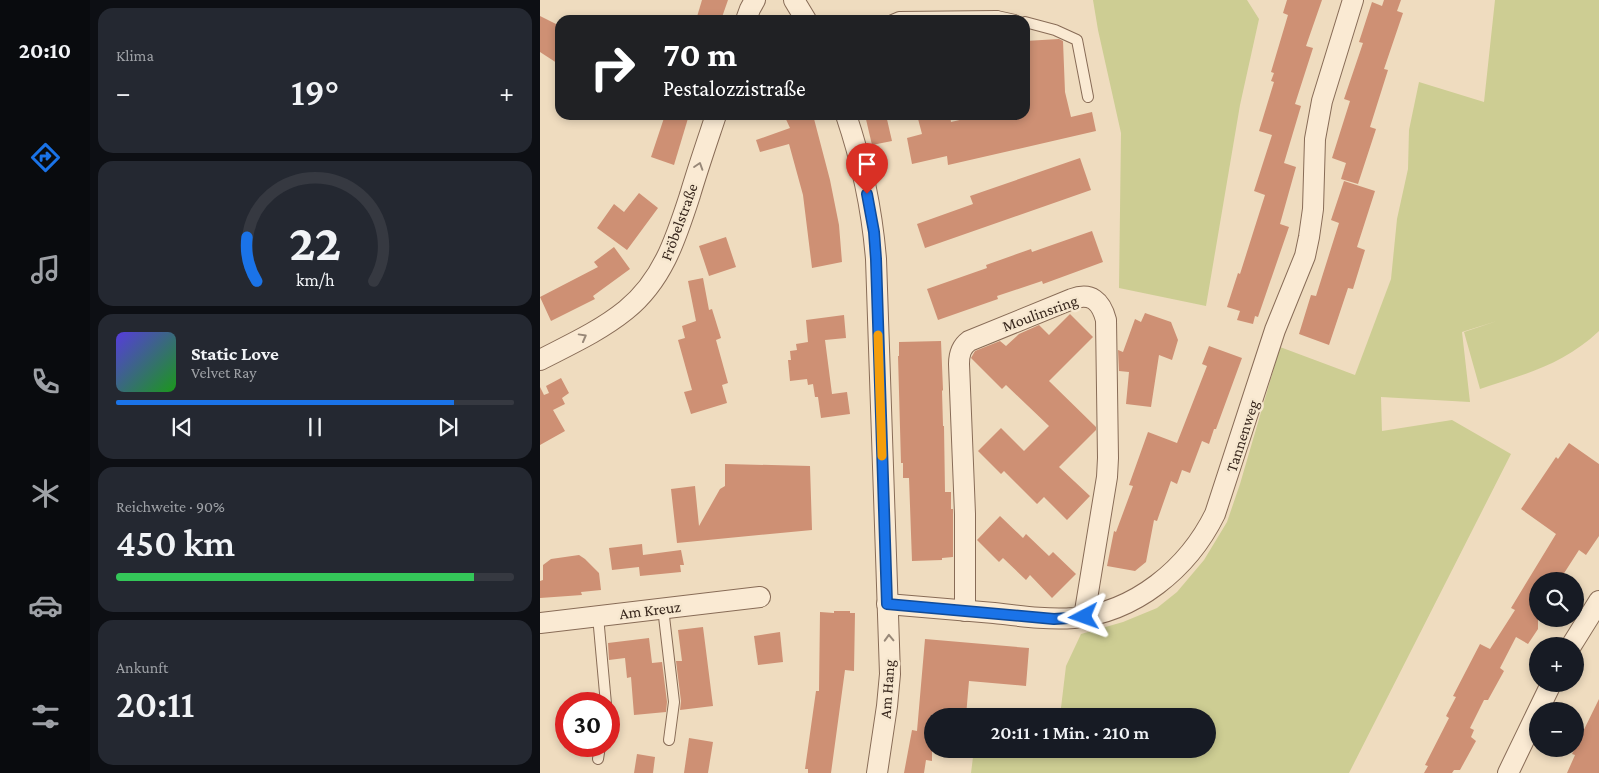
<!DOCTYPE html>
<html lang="de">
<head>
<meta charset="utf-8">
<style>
	:root { --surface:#171b24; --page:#242831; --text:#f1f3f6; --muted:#9ea1a6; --line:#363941; --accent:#1a73e8 }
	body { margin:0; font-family:"Crimson Pro",serif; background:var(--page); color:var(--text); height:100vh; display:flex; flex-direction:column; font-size:19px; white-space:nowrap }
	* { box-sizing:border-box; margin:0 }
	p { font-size:16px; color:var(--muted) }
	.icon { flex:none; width:28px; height:28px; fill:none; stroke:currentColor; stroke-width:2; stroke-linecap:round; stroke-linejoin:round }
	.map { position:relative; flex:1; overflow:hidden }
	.drawer { display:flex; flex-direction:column; gap:8px; padding:8px; background:#0d0f14; width:450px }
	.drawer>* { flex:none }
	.hud { position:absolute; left:15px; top:15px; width:475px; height:105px; border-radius:15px; box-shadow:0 2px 8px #0003; background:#202124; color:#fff; overflow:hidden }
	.fabs { position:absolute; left:989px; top:572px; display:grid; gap:10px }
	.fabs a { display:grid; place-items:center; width:55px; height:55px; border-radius:50%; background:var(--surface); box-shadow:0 2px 8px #0003; font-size:25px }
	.speed { position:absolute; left:15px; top:692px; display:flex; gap:10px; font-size:25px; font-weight:700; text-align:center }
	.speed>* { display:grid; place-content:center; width:65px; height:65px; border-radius:50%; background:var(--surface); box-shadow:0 2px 8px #0003; line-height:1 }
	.speed .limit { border:8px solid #d22; background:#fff; color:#111 }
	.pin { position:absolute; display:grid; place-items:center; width:42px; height:42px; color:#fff; margin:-51px -21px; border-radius:50% 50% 50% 0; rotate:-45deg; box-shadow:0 0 5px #0007 }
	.pin .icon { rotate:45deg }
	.me { position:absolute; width:55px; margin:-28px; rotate:266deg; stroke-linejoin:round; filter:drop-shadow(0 0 4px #0008) }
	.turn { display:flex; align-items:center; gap:18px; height:105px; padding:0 25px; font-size:22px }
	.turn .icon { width:65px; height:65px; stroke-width:2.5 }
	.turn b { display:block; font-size:35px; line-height:42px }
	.big { font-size:38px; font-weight:600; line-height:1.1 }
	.drawer .widget { flex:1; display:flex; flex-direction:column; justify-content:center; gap:8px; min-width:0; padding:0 18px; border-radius:15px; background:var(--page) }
	.drawer .dial { align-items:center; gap:0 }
	.dial svg { height:130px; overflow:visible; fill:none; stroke:var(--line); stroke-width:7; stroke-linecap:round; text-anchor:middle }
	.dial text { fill:var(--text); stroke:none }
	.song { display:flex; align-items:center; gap:15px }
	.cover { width:60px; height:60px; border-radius:8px; background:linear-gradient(135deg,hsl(250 70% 55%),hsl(120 70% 35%)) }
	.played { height:5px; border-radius:2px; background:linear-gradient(90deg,var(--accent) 85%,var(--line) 85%) }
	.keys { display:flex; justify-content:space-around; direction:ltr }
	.heat { display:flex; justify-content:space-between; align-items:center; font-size:28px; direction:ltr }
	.charge { height:8px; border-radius:4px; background:linear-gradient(90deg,#34c759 90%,var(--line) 0) }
	.trip { position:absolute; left:384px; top:708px; width:292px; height:50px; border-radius:25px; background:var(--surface); box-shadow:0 2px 8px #0003; font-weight:600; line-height:50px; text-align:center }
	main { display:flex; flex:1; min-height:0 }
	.tabs { display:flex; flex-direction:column; width:90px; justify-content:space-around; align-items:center; background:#090b0e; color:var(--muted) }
	.tabs .icon { width:35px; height:35px }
	.tabs .active { color:var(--accent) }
	.tabs b { font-size:22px; color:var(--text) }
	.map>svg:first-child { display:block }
</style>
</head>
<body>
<main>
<nav class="tabs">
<b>20:10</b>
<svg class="icon active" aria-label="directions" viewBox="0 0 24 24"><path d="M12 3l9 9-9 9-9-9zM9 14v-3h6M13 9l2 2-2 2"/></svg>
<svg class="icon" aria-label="music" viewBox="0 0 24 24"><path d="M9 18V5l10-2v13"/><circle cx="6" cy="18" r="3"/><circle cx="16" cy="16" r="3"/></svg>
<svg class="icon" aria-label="phone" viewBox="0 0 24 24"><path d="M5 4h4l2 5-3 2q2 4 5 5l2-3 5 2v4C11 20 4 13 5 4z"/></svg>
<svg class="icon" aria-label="climate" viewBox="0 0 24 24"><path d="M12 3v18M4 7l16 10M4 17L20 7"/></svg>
<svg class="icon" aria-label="car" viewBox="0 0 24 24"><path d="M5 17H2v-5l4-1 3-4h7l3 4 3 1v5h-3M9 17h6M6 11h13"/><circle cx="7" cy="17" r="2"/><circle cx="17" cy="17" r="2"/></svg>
<svg class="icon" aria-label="filters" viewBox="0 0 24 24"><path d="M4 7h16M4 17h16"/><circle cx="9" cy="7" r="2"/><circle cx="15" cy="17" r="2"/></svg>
</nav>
<section class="drawer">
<div class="widget"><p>Klima</p>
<div class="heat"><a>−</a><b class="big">19°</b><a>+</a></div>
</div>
<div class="widget dial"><svg viewBox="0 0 100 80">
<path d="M14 69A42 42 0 1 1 86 69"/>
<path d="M14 69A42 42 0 0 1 8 42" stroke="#1a73e8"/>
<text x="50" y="56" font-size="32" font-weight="700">22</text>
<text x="50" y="72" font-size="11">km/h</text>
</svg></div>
<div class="widget">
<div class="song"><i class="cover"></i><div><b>Static Love</b><p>Velvet Ray</p></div></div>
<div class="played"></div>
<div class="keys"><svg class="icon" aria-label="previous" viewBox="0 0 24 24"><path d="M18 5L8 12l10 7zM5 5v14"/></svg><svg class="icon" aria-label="pause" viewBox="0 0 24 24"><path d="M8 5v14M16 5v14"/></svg><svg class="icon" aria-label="next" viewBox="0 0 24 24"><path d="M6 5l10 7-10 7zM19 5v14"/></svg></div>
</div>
<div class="widget"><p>Reichweite · 90%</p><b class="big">450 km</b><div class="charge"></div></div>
<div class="widget"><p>Ankunft</p><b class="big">20:11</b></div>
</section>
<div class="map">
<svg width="1059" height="773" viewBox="0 0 1059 773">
	<rect width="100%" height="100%" fill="#efdcbf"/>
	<g fill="#cdcd93">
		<path d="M553,0h154l12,19 -19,86 -34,201 -87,-18 2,-155 -23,-103z"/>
		<path d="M955,0h104v331c-36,34 -74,43 -119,58l-16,-57 33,-11 -35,11 8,70 -89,-5 1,34 70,-11 59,34 -162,319h-378l3,-24h234v-33h-148l6,-50 15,-32 42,-12 34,-14 20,-16 27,-32 23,-38 13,-38 40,-137 75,28 36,-96 6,-60 11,-50 1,-39 10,-48 65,20z"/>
	</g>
	<g fill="#ce9074">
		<path d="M162,0h26l-7,20h-25z"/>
		<path d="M747,0h35l-16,46 7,2 -18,56 6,2 -17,57 12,4 -16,57 9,3 -31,90 -3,-1 -2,8 -16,-4 3,-9 -13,-4 11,-34 2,1 25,-79 -11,-4 18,-56 -13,-4 15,-49 -3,-1 3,-8 -3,-1 17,-57 -5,-2z"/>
		<path d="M844,0h17l-4,11 6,2 -19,56 4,1 -18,57 6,2 -18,55 -17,-5 5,-16 -14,-5 18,-57 -6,-2 19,-56 -4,-1 13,-40 10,4z"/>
		<path d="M0,16l20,10v39l-20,-13z"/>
		<path d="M519,39l4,2 2,51 6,25 21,-5 4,19 -148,34 -1,-9 -35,8 -5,-26 15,-4 -5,-19h33l1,7 30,-7h4l2,5 22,-5h16v-74z"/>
		<path d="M125,115h24l-15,50 -23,-8z"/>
		<path d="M244,115h29l17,65 9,45 3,37 -30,6 -9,-73 -14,-51 -29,8 -4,-12 34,-12z"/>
		<path d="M325,115h21l6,26 -20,4z"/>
		<path d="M540,158l11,32 -166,58 -8,-24 56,-20 -3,-8z"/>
		<path d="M804,181l31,10 -18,56 8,3 -12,39 -5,-1 -19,57 -30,-11 12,-39 5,1 23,-73 -8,-3z"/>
		<path d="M99,193l19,15 -31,42 -30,-22 17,-24 10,8z"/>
		<path d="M552,231l11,31 -60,22 -1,-3 -45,15 1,3 -60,21 -11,-31 60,-21 -1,-3 45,-16 1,3z"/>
		<path d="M186,237l10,30 -27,9 -10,-30z"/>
		<path d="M74,247l16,22 -37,27 2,3 -44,22 -11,-24 58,-30 -4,-5z"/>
		<path d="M163,278l6,32 3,-1 9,29 -5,2 12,43 -6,2 5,18 -36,11 -7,-22 8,-2 -14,-50 7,-2 -3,-12 14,-5 -8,-40z"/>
		<path d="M605,313l26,9 7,18 -6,20 -13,-5 -8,52 -25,-3 3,-32 -10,-1 -1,-21 5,2 12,-33 6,3z"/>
		<path d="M530,314l23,23 -44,44 47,46v3l-37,37 31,29 -23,24 -23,-23 -7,7 -33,-33 -3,3 -23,-23 23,-23 23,23 25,-25 -43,-41 -4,4 -31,-31 4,-7 25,-10 6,5 13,-12 20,-9 10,10z"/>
		<path d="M304,315l2,23 -21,2 7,54 15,-2 3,22 -29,4 -3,-21h-3l-2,-13 -5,1 -1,-6 -17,2 -2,-21h3l-1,-9 7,-1 -1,-6 12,-2 -2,-22z"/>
		<path d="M401,341l2,49 -1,1 1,35h1l1,66h6v17h2v48l-11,1v2l-30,1 -3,-83h-6v-15h-2l-3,-107h1v-14z"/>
		<path d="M669,346l33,12 -26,71h-2l-5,15 -7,-3 -12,32 -8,-3 -5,14 -6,-3 -14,40 -3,-1 -8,42 -11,9 -28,-5 7,-35 2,1 17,-46 -4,-1 19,-53 29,11 30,-77 -5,-2z"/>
		<path d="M21,378l8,15 -7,5 3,6 -12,6 12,21 -25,14v-58l4,8 5,-2 -3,-7z"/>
		<path d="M1029,443l30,21v72l-13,19 -7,-5 -20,31h-21v48l-10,15 -12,-7 -16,31 4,3 -16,29h-4l-14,28 4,2 -3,7 5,4 -16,29h-6l-2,3h-28l4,-7 -3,-1 24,-47 -3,-2 10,-19 -3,-1 27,-52 10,5 25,-39 -4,-2 45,-74 -35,-25 35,-52 2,2z"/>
		<path d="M185,464l85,2 2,64 -135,13 -6,-54 24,-3 4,40 21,-37 5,-3z"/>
		<path d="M460,516l23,22 3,-4 23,22 4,-4 23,22 -24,24 -22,-23 -4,5 -23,-22 -4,4 -22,-22z"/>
		<path d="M102,544l1,11 38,-5 3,15h-4l1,7 -41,4 -1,-9 -27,3 -3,-22z"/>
		<path d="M39,555l6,4 14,14 2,17 -20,2 1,3 -42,3v-17l3,-1v-15l8,-6z"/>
		<path d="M294,611h16v2h5l-1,58 -9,-1 -14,103h-23v-4h-3l11,-78h3l1,-79 14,1z"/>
		<path d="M163,627l10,79 -33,4 1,-9 -5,-40h6l-4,-31z"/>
		<path d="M240,632l3,30 -25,3 -4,-29z"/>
		<path d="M109,638l3,25 10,-1 5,40 -1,10 -32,3 -3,-38 -4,1 -2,-20 -16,2 -1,-17z"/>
		<path d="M385,639l104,9 -3,38 -57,-5 -3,35 -34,-2v47l-6,-1 -2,13h-20l8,-43 5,1z"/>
		<path d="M1059,699v74h-32l8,-18 -3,-1z"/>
		<path d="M149,738l24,4 -5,31h-24z"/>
		<path d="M97,754l18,3 -2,16h-19z"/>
	</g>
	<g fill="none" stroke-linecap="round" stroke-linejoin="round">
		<g stroke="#886c57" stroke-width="12">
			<g id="service">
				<path d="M457,16l18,4"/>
				<path d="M352,20l7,-3 98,-1v4"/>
				<path d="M485,22l30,8 22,10 11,57"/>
				<path d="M123,608l11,94 -5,38"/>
				<path d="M58,616l8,88"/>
				<path d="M58,759l2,-13"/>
			</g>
		</g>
		<g stroke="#886c57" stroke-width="22">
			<g id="minor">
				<path d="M254,0l12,20"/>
				<path d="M206,20l4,-11 5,-9"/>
				<path d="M306,115c16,47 26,95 30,144l14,415 -3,32 -10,67"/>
				<path d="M0,360c29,-15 60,-29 86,-50 37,-30 50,-72 64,-115 8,-27 17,-53 26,-80"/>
				<path d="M347,604c36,3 71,6 107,9 26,3 53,7 80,5 61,-6 114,-49 141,-104l60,-184 30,-74 4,-19 4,-28 2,-70 7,-38 31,-101"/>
				<path d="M425,611v-97l-6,-150c0,-10 2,-17 10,-23l103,-42c19,-7 29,2 34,21l2,138 -1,19 -23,140"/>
				<path d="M0,623l220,-26"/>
				<path d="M1031,646l28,-45"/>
				<path d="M968,773l43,-89"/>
			</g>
		</g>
		<use href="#service" stroke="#faead3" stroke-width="10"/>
		<use href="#minor" stroke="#faead3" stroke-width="20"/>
	</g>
	<defs><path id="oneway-chevron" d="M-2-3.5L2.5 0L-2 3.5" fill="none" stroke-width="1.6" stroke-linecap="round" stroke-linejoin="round" transform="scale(1.25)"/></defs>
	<g stroke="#988878">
		<use href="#oneway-chevron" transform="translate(159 166) rotate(-72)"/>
		<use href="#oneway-chevron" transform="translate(43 337) rotate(-29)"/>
		<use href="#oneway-chevron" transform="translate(349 638) rotate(-92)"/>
	</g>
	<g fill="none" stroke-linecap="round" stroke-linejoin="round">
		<g stroke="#114b97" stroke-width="12">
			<path id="route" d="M327,194l7,38 2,27 11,345 167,15 30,-2"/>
		</g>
		<use href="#route" stroke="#1a73e8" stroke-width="9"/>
		<path stroke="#f59e0b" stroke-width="9" d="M338,335l4,121"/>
	</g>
	<g text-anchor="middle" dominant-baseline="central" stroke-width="5" stroke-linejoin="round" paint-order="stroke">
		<g font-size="16" fill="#37261c" stroke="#f6e7cf">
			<text transform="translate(139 222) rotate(-70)">Fröbelstraße</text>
			<text transform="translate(500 313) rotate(-20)">Moulinsring</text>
			<text transform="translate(702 436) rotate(-72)">Tannenweg</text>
			<text transform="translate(110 610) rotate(-7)">Am Kreuz</text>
			<text transform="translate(347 689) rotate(-86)">Am Hang</text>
		</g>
	</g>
</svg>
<div class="fabs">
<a><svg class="icon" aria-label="search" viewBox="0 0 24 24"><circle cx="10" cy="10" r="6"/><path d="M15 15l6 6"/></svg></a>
<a>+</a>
<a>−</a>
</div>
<div class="speed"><div class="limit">30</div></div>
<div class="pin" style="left:327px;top:194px;background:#d93025"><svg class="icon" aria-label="arrive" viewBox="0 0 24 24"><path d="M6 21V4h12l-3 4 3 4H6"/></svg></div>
<svg class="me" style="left:544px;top:617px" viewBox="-20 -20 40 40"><path d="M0-17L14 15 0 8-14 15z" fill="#1a73e8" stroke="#fff" stroke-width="4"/></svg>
<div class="trip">20:11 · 1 Min. · 210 m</div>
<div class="hud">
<div class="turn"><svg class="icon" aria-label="right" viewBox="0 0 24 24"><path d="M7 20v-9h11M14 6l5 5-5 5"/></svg><div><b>70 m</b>Pestalozzistraße</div></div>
</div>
</div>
</main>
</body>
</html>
